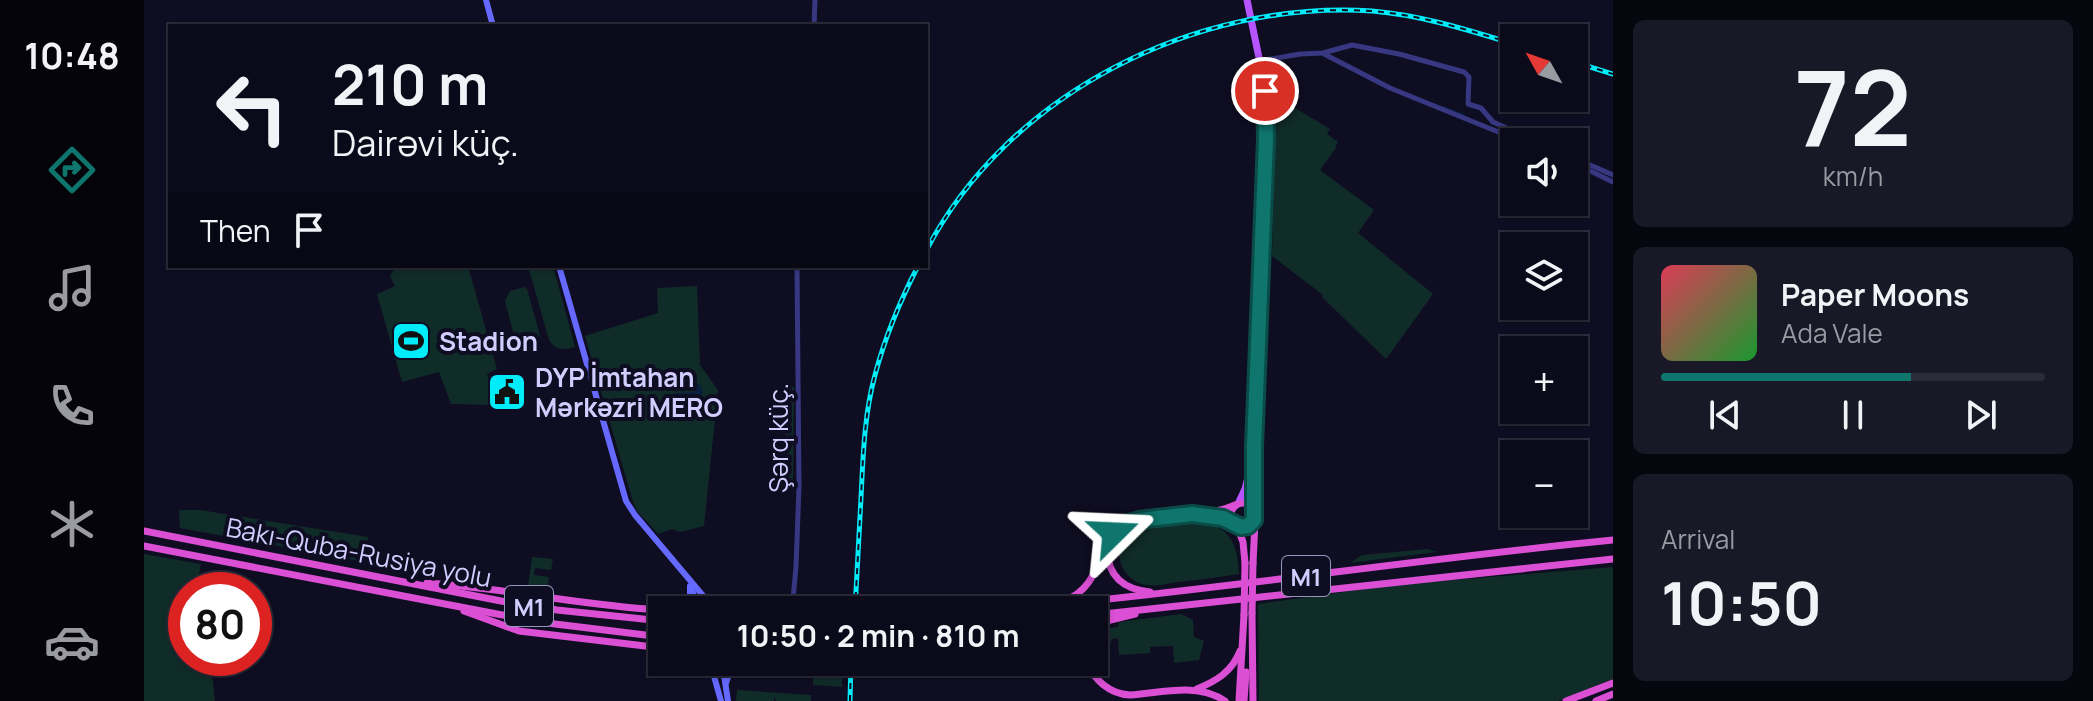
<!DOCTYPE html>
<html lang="en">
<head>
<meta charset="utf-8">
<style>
	:root { --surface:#0b0a1a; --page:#191827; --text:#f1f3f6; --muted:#9a9aa2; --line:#2b2b39; --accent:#0f766e }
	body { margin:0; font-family:Manrope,sans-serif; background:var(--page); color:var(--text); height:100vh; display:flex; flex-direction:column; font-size:30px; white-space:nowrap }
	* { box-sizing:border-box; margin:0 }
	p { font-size:26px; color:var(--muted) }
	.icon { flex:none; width:44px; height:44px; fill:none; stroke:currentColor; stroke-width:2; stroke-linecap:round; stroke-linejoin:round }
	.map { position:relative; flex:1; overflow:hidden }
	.drawer { display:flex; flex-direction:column; gap:20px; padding:20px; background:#06060e; width:480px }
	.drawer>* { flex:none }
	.banner { position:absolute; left:24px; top:24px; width:760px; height:244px; border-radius:0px; box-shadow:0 2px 6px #0004,0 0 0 2px var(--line); background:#0b0a1a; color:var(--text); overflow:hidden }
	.needle { width:52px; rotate:310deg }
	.controls { position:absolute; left:1356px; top:24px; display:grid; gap:16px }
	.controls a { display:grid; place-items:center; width:88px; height:88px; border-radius:0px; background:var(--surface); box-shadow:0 2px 6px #0004,0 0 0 2px var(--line); font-size:40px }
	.speed { position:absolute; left:24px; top:572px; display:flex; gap:16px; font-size:40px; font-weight:700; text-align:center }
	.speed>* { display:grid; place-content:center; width:104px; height:104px; border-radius:50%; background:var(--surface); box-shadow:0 2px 6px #0004,0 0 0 2px var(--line); line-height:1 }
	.speed .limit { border:12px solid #d22; background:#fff; color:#111 }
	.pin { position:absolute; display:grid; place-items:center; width:68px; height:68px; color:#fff; margin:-34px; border:4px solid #fff; border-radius:50%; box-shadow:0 2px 8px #0007 }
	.me { position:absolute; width:88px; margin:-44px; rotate:69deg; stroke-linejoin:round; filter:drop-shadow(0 0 6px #0008) }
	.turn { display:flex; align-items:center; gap:28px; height:168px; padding:0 32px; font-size:36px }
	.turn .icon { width:104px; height:104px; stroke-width:2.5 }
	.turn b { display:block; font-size:56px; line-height:68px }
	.then { display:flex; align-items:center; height:76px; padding:0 32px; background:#0003; gap:16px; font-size:30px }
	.big { font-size:60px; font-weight:700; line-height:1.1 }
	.drawer .tile { flex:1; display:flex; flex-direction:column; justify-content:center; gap:12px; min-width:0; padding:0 28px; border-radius:12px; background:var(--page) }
	.drawer .dial { align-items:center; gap:0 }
	.dial b { font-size:104px; line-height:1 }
	.song { display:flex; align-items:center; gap:24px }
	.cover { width:96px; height:96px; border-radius:12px; background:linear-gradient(135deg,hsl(350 70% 55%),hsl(130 70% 35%)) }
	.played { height:8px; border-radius:4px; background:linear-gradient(90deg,var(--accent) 65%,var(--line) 65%) }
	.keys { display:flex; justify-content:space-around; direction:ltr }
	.trip { position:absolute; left:504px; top:596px; width:460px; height:80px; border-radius:0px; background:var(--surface); box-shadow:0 2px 6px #0004,0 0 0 2px var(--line); font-weight:700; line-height:80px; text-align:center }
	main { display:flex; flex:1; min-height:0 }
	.menu { display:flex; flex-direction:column; width:144px; justify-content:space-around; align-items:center; background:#04040a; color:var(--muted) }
	.menu .icon { width:56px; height:56px }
	.menu .active { color:var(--accent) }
	.menu b { font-size:36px; color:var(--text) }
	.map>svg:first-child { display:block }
</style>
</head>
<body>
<main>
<nav class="menu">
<b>10:48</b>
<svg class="icon active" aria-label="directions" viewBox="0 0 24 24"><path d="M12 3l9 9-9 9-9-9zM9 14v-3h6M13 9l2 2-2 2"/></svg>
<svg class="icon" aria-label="music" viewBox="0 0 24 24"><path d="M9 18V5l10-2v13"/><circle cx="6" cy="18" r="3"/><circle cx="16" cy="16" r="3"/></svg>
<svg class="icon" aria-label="phone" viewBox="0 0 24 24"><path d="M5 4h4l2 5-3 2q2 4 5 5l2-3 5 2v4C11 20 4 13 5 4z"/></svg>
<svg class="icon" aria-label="climate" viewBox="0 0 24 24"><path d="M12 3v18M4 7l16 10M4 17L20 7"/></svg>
<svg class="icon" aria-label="car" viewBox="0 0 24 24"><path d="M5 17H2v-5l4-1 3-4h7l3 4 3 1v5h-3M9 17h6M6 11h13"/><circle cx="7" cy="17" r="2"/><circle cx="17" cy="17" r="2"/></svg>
</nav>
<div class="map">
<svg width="1469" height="701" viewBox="0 0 1469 701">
	<rect width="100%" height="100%" fill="#0f0d22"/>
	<g fill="#102c29">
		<path d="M1138,100l48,29 -3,5 11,8 -3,5 1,1 -16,22 54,40 -16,23 75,61 -47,65 -64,-62 1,-2 -51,-39 4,-155z"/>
		<path d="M256,266h68l29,103 -10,5 8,31 -44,-1 -12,-32 -37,10 -25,-88 18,-8 -5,-10 5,-8z"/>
		<path d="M384,266h25l22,81c-12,3 -19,4 -26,-7z"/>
		<path d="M553,286l3,79 18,25 -14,136 -24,6 -8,-3 -14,5 -21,-23 -4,-9 -48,-166 73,-23 -1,-25z"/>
		<path d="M380,287l3,2 13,46 -1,5 -23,4 -11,-43 5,-10z"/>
		<path d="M641,386l9,1 -1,94 -8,1z"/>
		<path d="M35,510h21l168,27 -2,25 -186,-34z"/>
		<path d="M1054,521c32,5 40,23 41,53 -20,3 -40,6 -61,8 -9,1 -21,5 -30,3 -27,-2 -40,-39 -17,-55 12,-7 52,-8 67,-9z"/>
		<path d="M1284,549l9,3 -87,11 12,-8z"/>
		<path d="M0,554l57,10 -5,26h-10v68h21l6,24 2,19h-71z"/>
		<path d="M388,557l21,2 -2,11 -16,-2 -1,7 15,2 -2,14 -19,-4z"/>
		<path d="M1469,567v112l-55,22h-299l-1,-97 135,-19z"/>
		<path d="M1037,614l12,6 1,17 10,4 -5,19 -25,3 -1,-17 -23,1v6l-31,2 -1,-17 -6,1 -4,11h-4l-1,-21 15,-2 1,-5z"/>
		<path d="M666,662h32v25l-29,-2v-9l-4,-1z"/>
		<path d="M593,690l74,5v6h-35l-2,-5v5h-38z"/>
	</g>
	<path fill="#081f3f" d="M554,383l4,5 1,6c-11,5 -20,16 -32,16l-4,-7 2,-7 7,-3 17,-1z"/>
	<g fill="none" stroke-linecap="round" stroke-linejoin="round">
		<path stroke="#081f3f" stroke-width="2" d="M1299,107l21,8"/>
		<g stroke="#373881" stroke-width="5">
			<path d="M670,26l1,-26"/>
			<path d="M1180,54l66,34 133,54"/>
			<path d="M1116,61l40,-7 23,-1 29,-8 47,9 65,18 5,5 -1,27 13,4 12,14 45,20"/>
			<path d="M1430,158l39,17"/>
			<path d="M1430,163l39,19"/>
			<path d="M648,610l4,-43 3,-80 -2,-221"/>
		</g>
		<g stroke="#6569ff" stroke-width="6">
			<path d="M342,0l7,26"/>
			<path d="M415,266l67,235 9,14 80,95"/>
			<path d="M548,590l6,20"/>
			<path d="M517,609l16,-2 6,-3 7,-6v-12"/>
			<path d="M566,662l11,39"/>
			<path d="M578,662l6,39"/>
			<path d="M582,683l4,-12 10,-9"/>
		</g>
		<g stroke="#b655ff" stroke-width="7">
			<path d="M1103,0l16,77 3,39 -12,331 1,67"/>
			<path d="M1094,504l7,-15 6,-24"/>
		</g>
		<g stroke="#da4fd4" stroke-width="7">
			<circle cx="1099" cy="515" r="12"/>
			<path d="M1062,516l17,2 10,5"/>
			<path d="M1093,526l6,16 2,21"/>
			<path d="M0,531l357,70 56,9 105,11"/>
			<path d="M0,546l353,68 58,10 107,13"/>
			<path d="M963,550c1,27 17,39 43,42"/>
			<path d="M1109,563l2,-41"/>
			<path d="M283,583c79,5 156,23 236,27"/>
			<path d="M920,601c42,-16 30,-60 60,-76 29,-15 79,-5 111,-20"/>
			<path d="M855,610c205,-18 409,-50 614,-70"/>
			<path d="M320,611l55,20 143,17"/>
			<path d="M1108,613l1,88"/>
			<path d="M950,615l519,-56"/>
			<path d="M950,624l41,-10"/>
			<path d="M941,662c10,17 23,32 45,33 31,-2 68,-13 95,6"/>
			<path d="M1053,689c19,-8 35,-17 43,-38"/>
			<path d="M1095,701l5,-86"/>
			<path d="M1100,701l2,-29"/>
			<path d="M1422,701l47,-18"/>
			<path d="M1452,701l17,-7"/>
		</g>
		<g stroke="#00ecf9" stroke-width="5">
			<g id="rail">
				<path d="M1430,62l39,12"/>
				<path d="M782,251c82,-158 270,-251 446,-240 49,4 96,19 142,33"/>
				<path d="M711,610c2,-37 4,-74 6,-112 2,-40 3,-83 14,-123 10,-38 25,-74 43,-109"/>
				<path d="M706,701l1,-39"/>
			</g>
		</g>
		<use href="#rail" stroke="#0f0d22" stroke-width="2" stroke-dasharray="6" stroke-linecap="butt"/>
		<g stroke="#da4fd4" stroke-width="7">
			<path d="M1108,613l1,-50"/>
			<path d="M1100,615l1,-52"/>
		</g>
	</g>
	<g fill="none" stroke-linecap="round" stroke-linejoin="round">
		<g stroke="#0a4d48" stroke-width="20">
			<path id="route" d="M970,533l15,-10 10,-3 53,-6 31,4 18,9 7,-1 6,-6v-73l12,-308 -1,-48"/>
		</g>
		<use href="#route" stroke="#0f766e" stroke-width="14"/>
	</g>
	<defs>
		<g id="stadium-square" transform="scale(2)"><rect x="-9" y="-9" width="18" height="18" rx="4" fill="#00ecf9" stroke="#0f0d22"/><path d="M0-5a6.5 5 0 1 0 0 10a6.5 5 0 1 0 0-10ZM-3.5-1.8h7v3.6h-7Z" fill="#111"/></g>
		<g id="civic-square" transform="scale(2)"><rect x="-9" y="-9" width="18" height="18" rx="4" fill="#00ecf9" stroke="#0f0d22"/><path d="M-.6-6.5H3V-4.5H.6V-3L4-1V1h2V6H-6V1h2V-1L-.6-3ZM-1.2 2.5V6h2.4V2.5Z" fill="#111"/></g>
	</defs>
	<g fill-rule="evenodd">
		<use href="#stadium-square" x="267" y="341"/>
		<use href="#civic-square" x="363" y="392"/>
	</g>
	<g text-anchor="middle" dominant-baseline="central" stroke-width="8" stroke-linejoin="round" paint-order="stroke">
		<g fill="#0f0d22" stroke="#9794bd" stroke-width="2">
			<rect x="1138" y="556" width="48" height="40" rx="6"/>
			<rect x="361" y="586" width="48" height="40" rx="6"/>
		</g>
		<g font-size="24" font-weight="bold" fill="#d1ceff">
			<text x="1162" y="576">M1</text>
			<text x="385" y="606">M1</text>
		</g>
		<g font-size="26" font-weight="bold" fill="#d1ceff" stroke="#0f0d22" text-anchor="start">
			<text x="295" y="341">Stadion</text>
			<text x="391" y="377">DYP İmtahan<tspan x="391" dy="30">Mərkəzri MERO</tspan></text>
		</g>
		<g font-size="26" fill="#d1ceff" stroke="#0f0d22">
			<text transform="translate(634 438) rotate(-90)">Şərq küç.</text>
			<text transform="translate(215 552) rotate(11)">Bakı-Quba-Rusiya yolu</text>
		</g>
	</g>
</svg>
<div class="controls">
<a><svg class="needle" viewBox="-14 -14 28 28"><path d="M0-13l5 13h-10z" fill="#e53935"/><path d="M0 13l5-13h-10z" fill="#9a9aa2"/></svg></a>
<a><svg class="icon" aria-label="sound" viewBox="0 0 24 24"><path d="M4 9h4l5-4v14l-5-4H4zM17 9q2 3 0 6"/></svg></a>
<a><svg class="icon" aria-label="layers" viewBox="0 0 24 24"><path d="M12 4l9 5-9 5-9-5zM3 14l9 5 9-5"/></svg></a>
<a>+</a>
<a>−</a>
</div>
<div class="speed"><div class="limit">80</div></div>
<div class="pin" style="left:1121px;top:91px;background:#d93025"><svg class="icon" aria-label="arrive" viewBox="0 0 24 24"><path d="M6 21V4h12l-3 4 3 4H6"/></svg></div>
<svg class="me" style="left:970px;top:533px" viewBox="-20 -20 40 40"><path d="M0-17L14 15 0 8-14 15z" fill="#0f766e" stroke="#fff" stroke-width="4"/></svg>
<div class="trip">10:50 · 2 min · 810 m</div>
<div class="banner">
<div class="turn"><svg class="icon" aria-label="left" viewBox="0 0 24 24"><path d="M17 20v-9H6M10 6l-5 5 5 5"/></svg><div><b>210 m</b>Dairəvi küç.</div></div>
<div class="then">Then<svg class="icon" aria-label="arrive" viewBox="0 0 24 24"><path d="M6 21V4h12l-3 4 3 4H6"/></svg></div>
</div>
</div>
<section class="drawer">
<div class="tile dial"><b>72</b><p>km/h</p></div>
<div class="tile">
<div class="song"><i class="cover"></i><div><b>Paper Moons</b><p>Ada Vale</p></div></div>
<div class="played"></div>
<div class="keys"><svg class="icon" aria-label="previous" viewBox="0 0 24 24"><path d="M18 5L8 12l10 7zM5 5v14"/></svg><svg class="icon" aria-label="pause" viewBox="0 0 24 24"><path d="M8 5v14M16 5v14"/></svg><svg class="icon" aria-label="next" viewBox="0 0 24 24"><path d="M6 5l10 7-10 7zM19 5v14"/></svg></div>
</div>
<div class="tile"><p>Arrival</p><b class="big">10:50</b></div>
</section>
</main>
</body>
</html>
